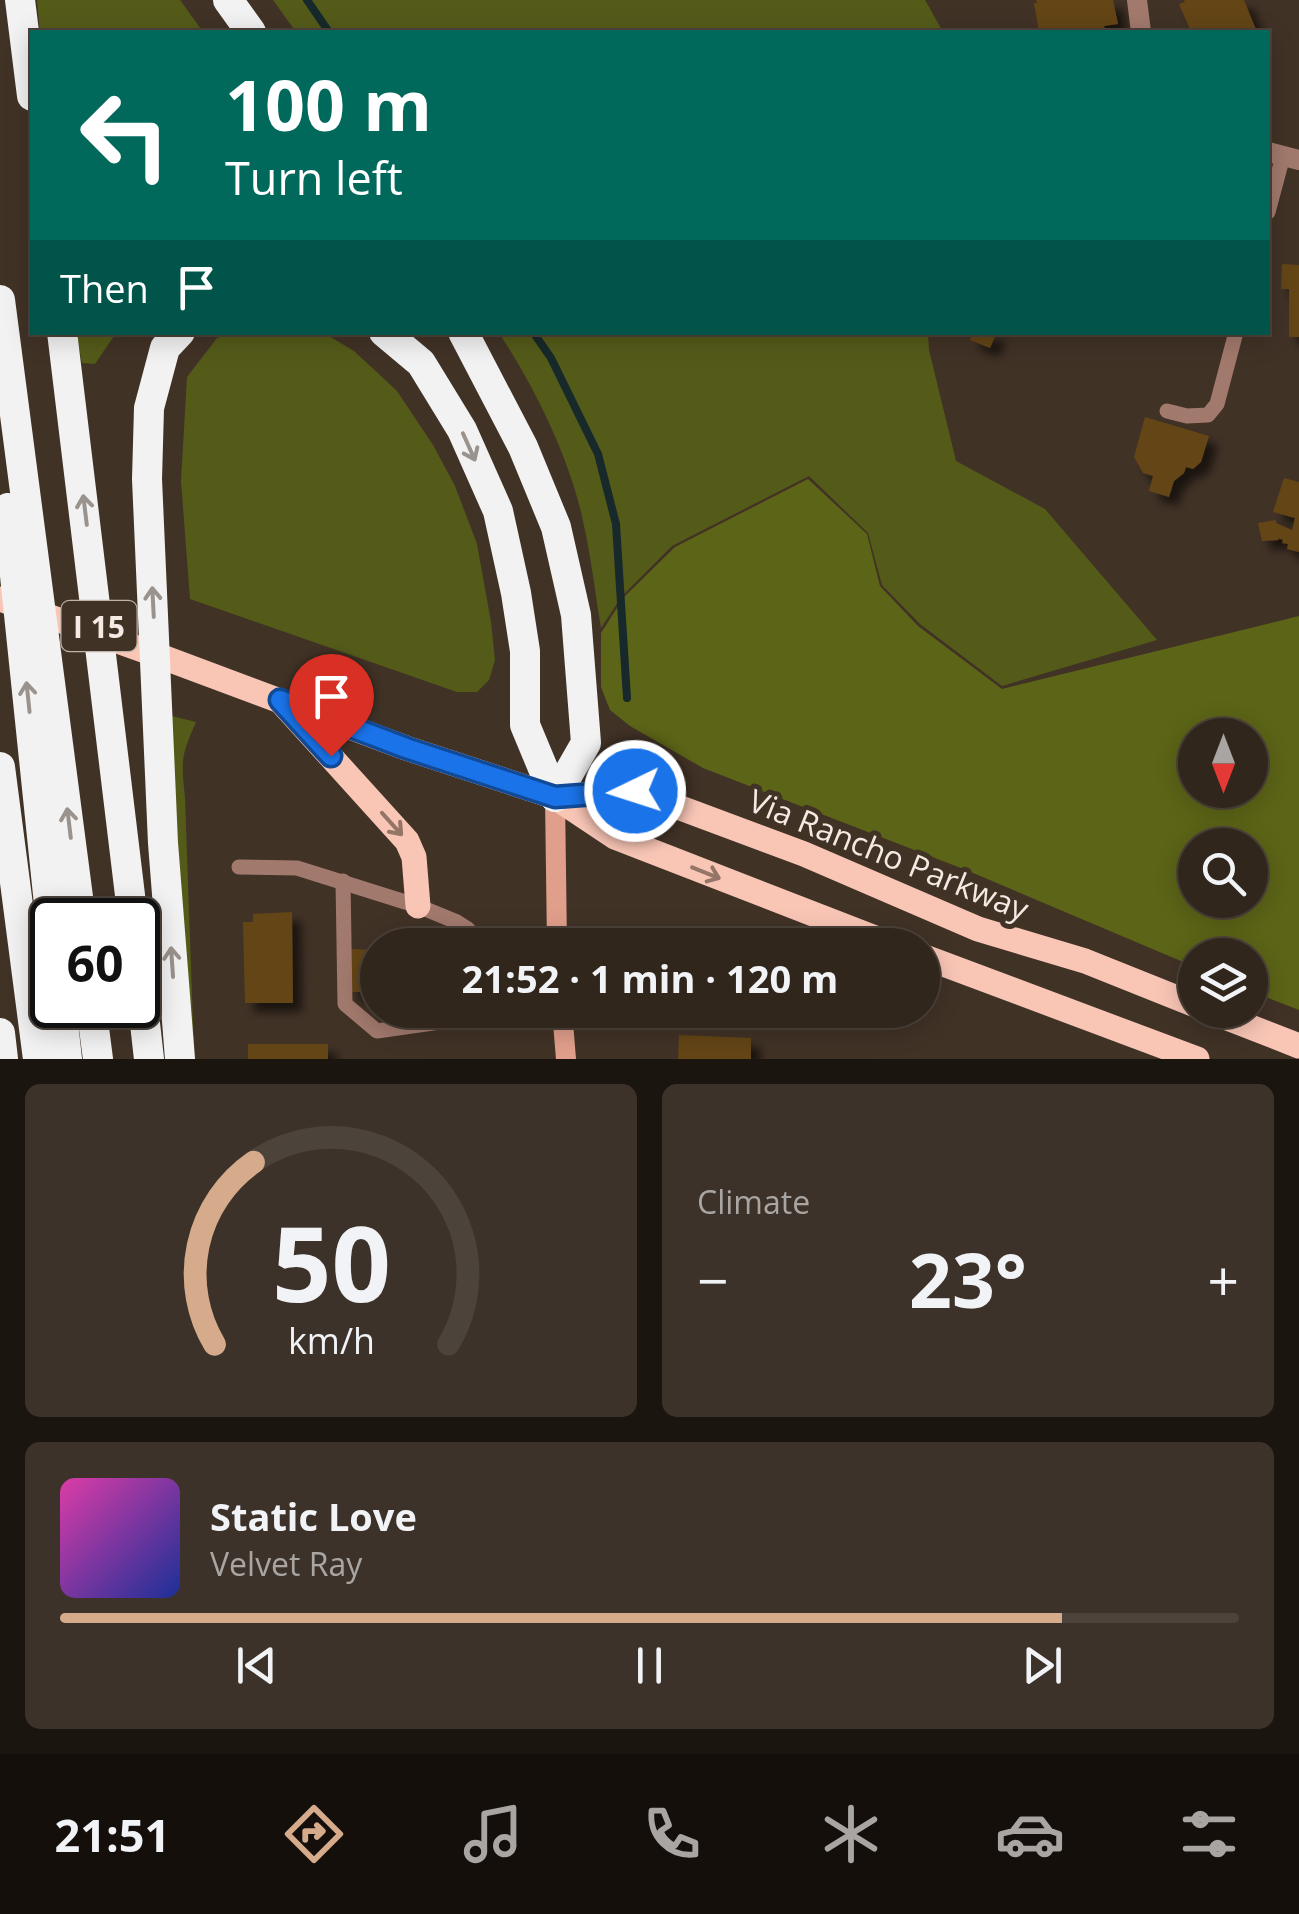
<!DOCTYPE html>
<html lang="en">
<head>
<meta charset="utf-8">
<style>
	:root { --surface:#31261c; --page:#3d3229; --text:#f1f3f6; --muted:#a8a5a3; --line:#4c433b; --accent:#d6ab8b }
	body { margin:0; font-family:"Open Sans",sans-serif; background:var(--page); color:var(--text); height:100vh; display:flex; flex-direction:column; font-size:38px; white-space:nowrap }
	* { box-sizing:border-box; margin:0 }
	p { font-size:32px; color:var(--muted) }
	.icon { flex:none; width:55px; height:55px; fill:none; stroke:currentColor; stroke-width:2; stroke-linecap:round; stroke-linejoin:round }
	.map { position:relative; height:1059px; overflow:hidden }
	.panel { display:flex; flex-direction:column; gap:25px; padding:25px; background:#1b150f; flex:1 }
	.panel>* { flex:none }
	.hud { position:absolute; left:30px; top:30px; width:1240px; height:305px; border-radius:0px; box-shadow:0 5px 25px #0003,0 0 0 2px var(--line); background:#00695c; color:#fff; overflow:hidden }
	.needle { width:65px; rotate:180deg }
	.tools { position:absolute; left:1178px; top:718px; display:grid; gap:20px }
	.tools a { display:grid; place-items:center; width:90px; height:90px; border-radius:50%; background:var(--surface); box-shadow:0 5px 25px #0003,0 0 0 2px var(--line); font-size:50px }
	.speed { position:absolute; left:30px; top:898px; display:flex; gap:20px; font-size:50px; font-weight:700; text-align:center }
	.speed>* { display:grid; place-content:center; width:130px; height:130px; border-radius:50%; background:var(--surface); box-shadow:0 5px 25px #0003,0 0 0 2px var(--line); line-height:1 }
	.speed .limit { border:5px solid #111; border-radius:15px; background:#fff; color:#111 }
	.pin { position:absolute; display:grid; place-items:center; width:85px; height:85px; color:#fff; margin:-102px -42px; border-radius:50% 50% 50% 0; rotate:-45deg; box-shadow:0 0 10px #0007 }
	.pin .icon { rotate:45deg }
	.me { position:absolute; width:110px; margin:-55px; rotate:266deg; stroke-linejoin:round; filter:drop-shadow(0 0 8px #0008) }
	.turn { display:flex; align-items:center; gap:35px; height:210px; padding:0 30px; font-size:45px }
	.turn .icon { width:130px; height:130px; stroke-width:2.5 }
	.turn b { display:block; font-size:70px; line-height:85px }
	.then { display:flex; align-items:center; height:95px; padding:0 30px; background:#0003; gap:20px; font-size:38px }
	.big { font-size:75px; font-weight:700; line-height:1.1 }
	.panel .widget { flex:1; display:flex; flex-direction:column; justify-content:center; gap:15px; min-width:0; padding:0 35px; border-radius:15px; background:var(--page) }
	.panel .dial { align-items:center; gap:0 }
	.dial svg { height:260px; overflow:visible; fill:none; stroke:var(--line); stroke-width:7; stroke-linecap:round; text-anchor:middle }
	.dial text { fill:var(--text); stroke:none }
	.song { display:flex; align-items:center; gap:30px }
	.cover { width:120px; height:120px; border-radius:15px; background:linear-gradient(135deg,hsl(320 70% 55%),hsl(230 70% 35%)) }
	.played { height:10px; border-radius:5px; background:linear-gradient(90deg,var(--accent) 85%,var(--line) 85%) }
	.keys { display:flex; justify-content:space-around; direction:ltr }
	.heat { display:flex; justify-content:space-between; align-items:center; font-size:55px; direction:ltr }
	.panel .tiles { flex:1; display:grid; gap:25px; grid-template-columns:1fr 1fr }
	.widget:last-child { grid-column:span 2 }
	.trip { position:absolute; left:360px; top:928px; width:580px; height:100px; border-radius:50px; background:var(--surface); box-shadow:0 5px 25px #0003,0 0 0 2px var(--line); font-weight:700; line-height:100px; text-align:center }
	.dock { display:flex; height:160px; justify-content:space-around; align-items:center; background:#140f0b; color:var(--muted) }
	.dock .icon { width:70px; height:70px }
	.dock .active { color:var(--accent) }
	.dock b { font-size:45px; color:var(--text) }
	.map>svg:first-child { display:block }
</style>
</head>
<body>
<div class="map">
<svg width="1299" height="1059" viewBox="0 0 1299 1059">
	<defs>
		<filter id="shadow"><feDropShadow dx="9" dy="9" stdDeviation="5" flood-color="#0009"/></filter>
	</defs>
	<rect width="100%" height="100%" fill="#413226"/>
	<g fill="#545b19">
		<path d="M37,0h143l23,32h-163z"/>
		<path d="M273,0h652l18,32h-647z"/>
		<path d="M76,333h40l-21,31 -13,-1z"/>
		<path d="M232,333h92l30,18 43,40 36,54 22,41 22,58 14,78 4,38 -6,20 -12,12h-20l-267,-93 -9,-118 6,-104 30,-39z"/>
		<path d="M499,333h429l1,17 27,111 89,48 112,131 -155,46 -82,-62 -38,-39 -14,-52 -59,-57 -137,70 -50,50 -21,32c-6,-36 -10,-72 -18,-107 -13,-63 -49,-135 -84,-188z"/>
		<path d="M164,714l32,8c-15,34 -15,38 -11,75l9,256z"/>
	</g>
	<path fill="#5c6417" fill-rule="evenodd" d="M808,479l59,55 13,52 38,40 84,63 297,-73v394l-49,-19v-36h-55v12l-229,-97 -263,-102 -73,-42 -20,-16 -9,-23v-54l23,-36 51,-50zM1195,735h55v55h-55zM1195,845h55v55h-55z"/>
	<g fill="none" stroke-linecap="round" stroke-linejoin="round">
		<g stroke="#17292b" stroke-width="8">
			<path d="M307,0l22,32"/>
			<path d="M533,332l18,26 47,96 18,70 11,174"/>
		</g>
	</g>
	<g fill="#634517" filter="url(#shadow)">
		<path d="M1036,0h77l5,24 -14,2 2,6h-67l-5,-29h3z"/>
		<path d="M1184,0h60l13,32h-66l-12,-28 6,-2z"/>
		<path d="M1282,264l17,1v72h-10v-48h-8z"/>
		<path d="M973,332h24l-7,16 -20,-8z"/>
		<path d="M1145,417l64,19 -8,26 -8,7 -7,-2 -2,6 -10,8 -5,16 -20,-6 4,-15 -10,-3 -9,-16z"/>
		<path d="M1284,478l15,4v70l-12,-3 1,-5 -6,-1 1,-3 -5,-2 1,2 -17,1 -4,-18 18,-3v3l16,7 3,-12 -22,-6z"/>
		<path d="M292,912l1,91h-48l-2,-81h10v-8z"/>
		<path d="M351,949l27,1v42h-27z"/>
		<path d="M679,1035l72,3v21h-73z"/>
		<rect x="248" y="1044" width="80" height="15"/>
	</g>
	<g fill="none" stroke-linecap="round" stroke-linejoin="round">
		<g stroke="#a2796d" stroke-width="15">
			<path d="M1268,212l15,-56"/>
			<path d="M1167,411l20,5 21,-1 9,-11 19,-72"/>
			<path d="M239,867l58,1 121,38 39,16 11,7 4,16"/>
			<path d="M343,881l2,123 32,27 84,-12 5,-9"/>
		</g>
		<g stroke="#a2796d" stroke-width="20">
			<path d="M1137,0l4,32"/>
			<path d="M1268,152l31,8"/>
		</g>
		<g stroke="#e09f8b" stroke-width="20">
			<path d="M555,797l2,148"/>
			<path d="M562,1010l4,49"/>
		</g>
		<g stroke="#f9c6b6" stroke-width="25">
			<path d="M0,599l165,59 241,90 149,49 60,40 278,108"/>
			<path d="M283,704l124,137 7,16 4,49"/>
			<path d="M555,797l80,-6 169,63 174,75 107,32 110,44"/>
			<path d="M922,956l275,103"/>
			<path d="M1207,1010l92,36"/>
		</g>
		<g stroke="#f2f2f2" stroke-width="30">
			<path d="M20,0l12,96"/>
			<path d="M228,0l23,32"/>
			<path d="M0,300l81,620"/>
			<path d="M62,332l71,588"/>
			<path d="M180,332l-15,16 -16,60 -2,71 16,364 17,216"/>
			<path d="M384,332l37,31 41,67 36,81 18,82 9,58v74l30,72"/>
			<path d="M463,332l60,115 33,80 20,88 10,128 -31,54"/>
			<path d="M8,508l44,425"/>
			<path d="M0,767l38,292"/>
			<path d="M138,961l11,98"/>
			<path d="M61,1005l6,54"/>
			<path d="M91,1005l7,54"/>
			<path d="M0,1033l3,26"/>
		</g>
	</g>
	<defs><path id="oneway-shaft" d="M-6 0H5M1.5-3L5.5 0L1.5 3" fill="none" stroke-width="1.6" stroke-linecap="round" stroke-linejoin="round" transform="scale(2.5)"/></defs>
	<g stroke="#9a928c">
		<use href="#oneway-shaft" transform="translate(469 447) rotate(66)"/>
		<use href="#oneway-shaft" transform="translate(85 510) rotate(-97)"/>
		<use href="#oneway-shaft" transform="translate(153 602) rotate(-93)"/>
		<use href="#oneway-shaft" transform="translate(28 697) rotate(-96)"/>
		<use href="#oneway-shaft" transform="translate(69 823) rotate(-97)"/>
		<use href="#oneway-shaft" transform="translate(172 962) rotate(-94)"/>
	</g>
	<g stroke="#947567">
		<use href="#oneway-shaft" transform="translate(392 824) rotate(48)"/>
		<use href="#oneway-shaft" transform="translate(706 873) rotate(22)"/>
	</g>
	<g fill="none" stroke-linecap="round" stroke-linejoin="round">
		<g stroke="#114b97" stroke-width="25">
			<path id="route" d="M331,756l-51,-56 126,48 149,49 80,-6"/>
		</g>
		<use href="#route" stroke="#1a73e8" stroke-width="18"/>
	</g>
	<g text-anchor="middle" dominant-baseline="central" stroke-width="10" stroke-linejoin="round" paint-order="stroke">
		<rect fill="#413226" stroke="#beb3aa" stroke-width="2.5" x="61.5" y="601" width="75" height="50" rx="8"/>
		<g font-size="30" font-weight="bold" fill="#f4eae3">
			<text x="99" y="626">I 15</text>
		</g>
		<g font-size="32" fill="#f4eae3" stroke="#413226">
			<text transform="translate(889 854) rotate(22)">Via Rancho Parkway</text>
		</g>
	</g>
</svg>
<div class="tools">
<a><svg class="needle" viewBox="-14 -14 28 28"><path d="M0-13l5 13h-10z" fill="#e53935"/><path d="M0 13l5-13h-10z" fill="#a8a5a3"/></svg></a>
<a><svg class="icon" aria-label="search" viewBox="0 0 24 24"><circle cx="10" cy="10" r="6"/><path d="M15 15l6 6"/></svg></a>
<a><svg class="icon" aria-label="layers" viewBox="0 0 24 24"><path d="M12 4l9 5-9 5-9-5zM3 14l9 5 9-5"/></svg></a>
</div>
<div class="speed"><div class="limit">60</div></div>
<div class="pin" style="left:331px;top:756px;background:#d93025"><svg class="icon" aria-label="arrive" viewBox="0 0 24 24"><path d="M6 21V4h12l-3 4 3 4H6"/></svg></div>
<svg class="me" style="left:635px;top:791px" viewBox="-20 -20 40 40"><circle r="17" fill="#1a73e8" stroke="#fff" stroke-width="3"/><path d="M0-11L8 9 0 5-8 9z" fill="#fff"/></svg>
<div class="trip">21:52 · 1 min · 120 m</div>
<div class="hud">
<div class="turn"><svg class="icon" aria-label="left" viewBox="0 0 24 24"><path d="M17 20v-9H6M10 6l-5 5 5 5"/></svg><div><b>100 m</b>Turn left</div></div>
<div class="then">Then<svg class="icon" aria-label="arrive" viewBox="0 0 24 24"><path d="M6 21V4h12l-3 4 3 4H6"/></svg></div>
</div>
</div>
<section class="panel">
<div class="tiles">
<div class="widget dial"><svg viewBox="0 0 100 80">
<path d="M14 69A42 42 0 1 1 86 69"/>
<path d="M14 69A42 42 0 0 1 26 13" stroke="#d6ab8b"/>
<text x="50" y="56" font-size="32" font-weight="700">50</text>
<text x="50" y="72" font-size="11">km/h</text>
</svg></div>
<div class="widget"><p>Climate</p>
<div class="heat"><a>−</a><b class="big">23°</b><a>+</a></div>
</div>
<div class="widget">
<div class="song"><i class="cover"></i><div><b>Static Love</b><p>Velvet Ray</p></div></div>
<div class="played"></div>
<div class="keys"><svg class="icon" aria-label="previous" viewBox="0 0 24 24"><path d="M18 5L8 12l10 7zM5 5v14"/></svg><svg class="icon" aria-label="pause" viewBox="0 0 24 24"><path d="M8 5v14M16 5v14"/></svg><svg class="icon" aria-label="next" viewBox="0 0 24 24"><path d="M6 5l10 7-10 7zM19 5v14"/></svg></div>
</div>
</div>
</section>
<nav class="dock">
<b>21:51</b>
<svg class="icon active" aria-label="directions" viewBox="0 0 24 24"><path d="M12 3l9 9-9 9-9-9zM9 14v-3h6M13 9l2 2-2 2"/></svg>
<svg class="icon" aria-label="music" viewBox="0 0 24 24"><path d="M9 18V5l10-2v13"/><circle cx="6" cy="18" r="3"/><circle cx="16" cy="16" r="3"/></svg>
<svg class="icon" aria-label="phone" viewBox="0 0 24 24"><path d="M5 4h4l2 5-3 2q2 4 5 5l2-3 5 2v4C11 20 4 13 5 4z"/></svg>
<svg class="icon" aria-label="climate" viewBox="0 0 24 24"><path d="M12 3v18M4 7l16 10M4 17L20 7"/></svg>
<svg class="icon" aria-label="car" viewBox="0 0 24 24"><path d="M5 17H2v-5l4-1 3-4h7l3 4 3 1v5h-3M9 17h6M6 11h13"/><circle cx="7" cy="17" r="2"/><circle cx="17" cy="17" r="2"/></svg>
<svg class="icon" aria-label="filters" viewBox="0 0 24 24"><path d="M4 7h16M4 17h16"/><circle cx="9" cy="7" r="2"/><circle cx="15" cy="17" r="2"/></svg>
</nav>
</body>
</html>
